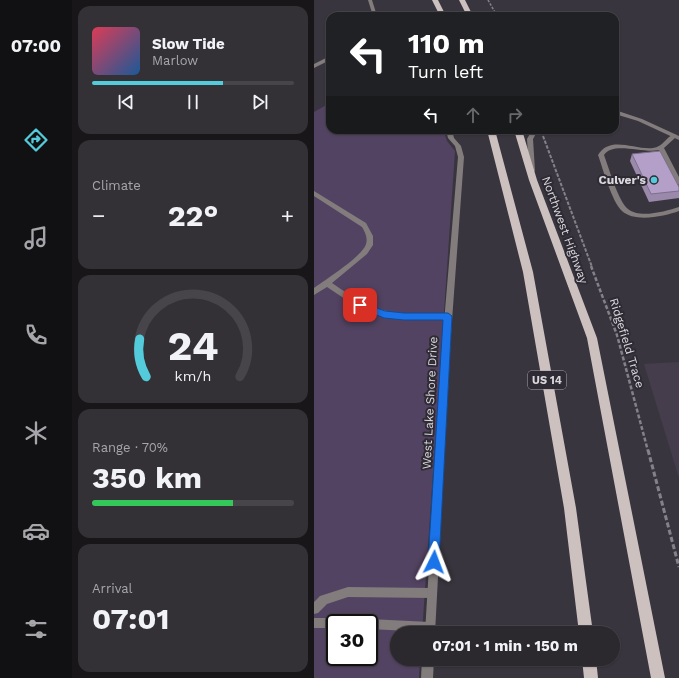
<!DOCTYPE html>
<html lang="en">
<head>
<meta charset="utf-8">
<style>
	:root { --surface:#2b282e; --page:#333036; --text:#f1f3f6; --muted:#a6a6aa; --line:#47444a; --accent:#53cbdb }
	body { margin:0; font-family:"Work Sans",sans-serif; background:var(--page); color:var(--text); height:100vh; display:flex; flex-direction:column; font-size:15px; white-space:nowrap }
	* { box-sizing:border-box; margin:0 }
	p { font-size:13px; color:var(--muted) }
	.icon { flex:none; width:22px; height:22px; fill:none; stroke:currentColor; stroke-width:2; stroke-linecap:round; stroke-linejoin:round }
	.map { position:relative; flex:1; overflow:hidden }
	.side { display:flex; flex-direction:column; gap:6px; padding:6px; background:#181619; width:242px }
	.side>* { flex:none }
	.top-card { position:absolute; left:12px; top:12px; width:293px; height:122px; border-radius:12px; box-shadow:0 1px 3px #0004,0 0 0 1px var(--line); background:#202124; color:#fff; overflow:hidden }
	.speed { position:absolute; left:12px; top:614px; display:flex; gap:8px; font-size:20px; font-weight:700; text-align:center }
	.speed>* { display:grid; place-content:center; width:52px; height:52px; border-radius:50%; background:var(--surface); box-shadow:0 1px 3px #0004,0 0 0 1px var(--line); line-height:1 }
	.speed .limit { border:2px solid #111; border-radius:6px; background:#fff; color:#111 }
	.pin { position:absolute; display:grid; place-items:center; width:34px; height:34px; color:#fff; margin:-17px; border-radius:8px; box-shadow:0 2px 6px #0006 }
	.me { position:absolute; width:44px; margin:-22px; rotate:3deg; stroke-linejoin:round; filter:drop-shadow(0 0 3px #0008) }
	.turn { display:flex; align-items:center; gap:14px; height:84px; padding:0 16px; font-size:18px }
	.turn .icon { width:52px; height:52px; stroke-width:2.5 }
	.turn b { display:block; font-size:28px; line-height:34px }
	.lanes { display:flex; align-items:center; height:38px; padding:0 16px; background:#0003; justify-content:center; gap:20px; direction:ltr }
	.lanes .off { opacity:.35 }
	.big { font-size:30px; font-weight:700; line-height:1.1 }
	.side .tile { flex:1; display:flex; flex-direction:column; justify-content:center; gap:6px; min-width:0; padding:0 14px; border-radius:12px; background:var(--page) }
	.side .dial { align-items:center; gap:0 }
	.dial svg { height:104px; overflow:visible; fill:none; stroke:var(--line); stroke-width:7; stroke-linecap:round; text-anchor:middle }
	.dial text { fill:var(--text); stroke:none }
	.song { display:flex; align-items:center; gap:12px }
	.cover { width:48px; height:48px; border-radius:6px; background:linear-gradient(135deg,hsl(350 70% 55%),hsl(210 70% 35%)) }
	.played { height:4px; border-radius:2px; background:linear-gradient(90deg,var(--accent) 65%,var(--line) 65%) }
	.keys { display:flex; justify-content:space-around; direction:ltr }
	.heat { display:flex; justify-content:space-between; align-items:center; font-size:22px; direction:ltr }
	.charge { height:6px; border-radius:3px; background:linear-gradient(90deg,#34c759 70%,var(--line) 0) }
	.trip { position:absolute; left:76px; top:626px; width:230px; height:40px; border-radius:20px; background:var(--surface); box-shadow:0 1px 3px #0004,0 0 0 1px var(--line); font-weight:700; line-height:40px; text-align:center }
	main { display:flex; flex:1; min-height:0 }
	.dock { display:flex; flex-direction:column; width:72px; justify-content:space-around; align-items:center; background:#111012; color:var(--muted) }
	.dock .icon { width:28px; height:28px }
	.dock .selected { color:var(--accent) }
	.dock b { font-size:18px; color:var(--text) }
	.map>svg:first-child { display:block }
</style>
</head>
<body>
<main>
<nav class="dock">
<b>07:00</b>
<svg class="icon selected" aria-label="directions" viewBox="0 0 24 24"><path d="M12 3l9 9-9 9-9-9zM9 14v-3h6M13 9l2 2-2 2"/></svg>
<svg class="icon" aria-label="music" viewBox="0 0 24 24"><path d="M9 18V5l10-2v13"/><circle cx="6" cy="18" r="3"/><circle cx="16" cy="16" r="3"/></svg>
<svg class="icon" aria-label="phone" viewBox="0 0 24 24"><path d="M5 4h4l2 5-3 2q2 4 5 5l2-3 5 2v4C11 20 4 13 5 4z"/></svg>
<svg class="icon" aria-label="climate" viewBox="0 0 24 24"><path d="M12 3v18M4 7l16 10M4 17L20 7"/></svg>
<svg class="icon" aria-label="car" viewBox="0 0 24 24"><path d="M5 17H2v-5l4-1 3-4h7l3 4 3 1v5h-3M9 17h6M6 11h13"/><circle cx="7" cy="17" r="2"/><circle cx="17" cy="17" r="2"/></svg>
<svg class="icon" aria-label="filters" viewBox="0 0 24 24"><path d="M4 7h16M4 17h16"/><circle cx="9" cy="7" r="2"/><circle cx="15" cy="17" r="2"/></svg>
</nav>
<section class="side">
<div class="tile">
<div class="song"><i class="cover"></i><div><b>Slow Tide</b><p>Marlow</p></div></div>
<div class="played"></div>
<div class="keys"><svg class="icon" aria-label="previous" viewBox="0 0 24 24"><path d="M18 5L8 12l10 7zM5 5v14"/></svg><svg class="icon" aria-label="pause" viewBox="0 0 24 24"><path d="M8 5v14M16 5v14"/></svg><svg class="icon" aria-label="next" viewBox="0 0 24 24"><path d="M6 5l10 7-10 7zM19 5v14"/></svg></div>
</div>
<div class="tile"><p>Climate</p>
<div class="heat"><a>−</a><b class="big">22°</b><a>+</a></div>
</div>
<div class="tile dial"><svg viewBox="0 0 100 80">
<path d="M14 69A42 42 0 1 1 86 69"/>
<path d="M14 69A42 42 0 0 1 9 40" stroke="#53cbdb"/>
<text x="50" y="56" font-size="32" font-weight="700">24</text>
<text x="50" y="72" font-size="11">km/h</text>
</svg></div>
<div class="tile"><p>Range · 70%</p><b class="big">350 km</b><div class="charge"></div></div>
<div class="tile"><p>Arrival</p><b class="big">07:01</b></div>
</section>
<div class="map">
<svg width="365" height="678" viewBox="0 0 365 678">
	<rect width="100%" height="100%" fill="#39353e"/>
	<path fill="#453d4c" d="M365,362v116l-35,-114z"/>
	<path fill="#534362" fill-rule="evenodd" d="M16,103v27h115l-1,2 3,9 8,10 -33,482h-25v26h23l-1,19h-105v-566zM21,623h34v34h-34z"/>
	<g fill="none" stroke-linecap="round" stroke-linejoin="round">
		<path stroke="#858189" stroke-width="1.5" stroke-dasharray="2.5 1.5" stroke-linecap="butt" d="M174,0l9,16"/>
		<path stroke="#858189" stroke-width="2" stroke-dasharray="3.5 1.5" stroke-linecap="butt" d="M229,136l49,131"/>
		<path stroke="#858189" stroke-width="2.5" stroke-dasharray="4 2" stroke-linecap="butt" d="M277,266l26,69 31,116"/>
		<path stroke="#858189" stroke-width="3" stroke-dasharray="5 2.5" stroke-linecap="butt" d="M334,450l31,117"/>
		<g fill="#827c7c" fill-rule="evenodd">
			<path d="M54,0h4l5,16h-4z"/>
			<path d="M16,56v4l-16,8v-4z"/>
			<path d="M360,134l2,1v2l-12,11 15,29v8l-3,-2 -17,-33c-15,4 -46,-9 -55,5 5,13 14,46 24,54 12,10 38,2 51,-2v4c-14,5 -44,12 -57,0 -10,-9 -19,-42 -24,-56 12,-20 36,-5 55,-7 10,-1 13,-11 21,-14z"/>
			<path d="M0,191l52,32 7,13v9l-6,9 -35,29c11,7 20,15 31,20 27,13 57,11 85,10l3,1 1,2 -1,2 -37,2 -33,-4 -24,-9 -30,-20 -13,8v-7c11,-8 49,-32 52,-44 2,-6 -1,-12 -4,-17l-48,-31z"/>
			<path d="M34,587l84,1 4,1 1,4 -1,4 -4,1 -84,-1 -21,7 -9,9 -4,1v-12l6,-6z"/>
			<path d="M0,618h28l4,1 1,4h-12v5h-21z"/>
			<path d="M55,619l61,3 4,1 1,4 -1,4 -4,1 -61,-3v-6h-5l1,-3z"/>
		</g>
		<g fill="#827c7c" fill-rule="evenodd">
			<path d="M301,110l27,9 37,17v4l-41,-19 -23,-7z"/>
			<path d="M132,130h6l2,8 7,8 3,11 -13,177 -16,299h-10l18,-299 15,-177 -3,-11 -7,-8z"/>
			<path d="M218,130h6l-5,9 2,32 -3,2 -3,-2 -2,-32z"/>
			<path d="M108,659h12l-1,19h-12z"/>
		</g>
		<g fill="#cdc1c0" fill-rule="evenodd">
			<path d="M118,0h6l8,16h-6z"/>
			<path d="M145,0h6l8,16h-6z"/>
			<path d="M173,130h8l38,142 43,236 17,125h-14l-15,-125 -41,-236z"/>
			<path d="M200,130h8l15,50 60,158 68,340h-14l-64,-340 -58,-158z"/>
			<path d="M268,659h14l2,19h-14z"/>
		</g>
	</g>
	<path fill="#9a89ab" d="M318,154l47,33v11l-30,4 -19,-41z"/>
	<path fill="#b39fc7" stroke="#7d6f8b" d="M346,151l19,36v4l-28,3 -19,-40z"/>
	<path fill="#1a73e8" stroke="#114b97" d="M46,302l25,9 19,2h44l4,3 -13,246 -1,5 -4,1 -4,-1 -2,-5 15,-242h-39l-20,-2 -27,-11 -2,-2z"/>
	<circle fill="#53cbdb" stroke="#2f2b34" stroke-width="1.5" cx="340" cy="180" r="4"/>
	<g text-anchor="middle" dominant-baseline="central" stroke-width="4" stroke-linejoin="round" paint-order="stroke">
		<rect fill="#2f2b34" stroke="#a7a3aa" stroke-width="1" x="214" y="371" width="38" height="18" rx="3"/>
		<g font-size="11" font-weight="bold" fill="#dad7dd">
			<text x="233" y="380">US 14</text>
		</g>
		<g font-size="12" font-weight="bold" fill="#dad7dd" stroke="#2f2b34" text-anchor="end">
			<text x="332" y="180">Culver's</text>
		</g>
		<g font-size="12" fill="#dad7dd" stroke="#2f2b34">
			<text transform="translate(251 230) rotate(70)">Northwest Highway</text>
			<text transform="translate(313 343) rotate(73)">Ridgefield Trace</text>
			<text transform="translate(116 403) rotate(-87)">West Lake Shore Drive</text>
		</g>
	</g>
</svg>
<div class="speed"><div class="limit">30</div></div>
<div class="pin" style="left:46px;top:305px;background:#d93025"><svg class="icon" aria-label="arrive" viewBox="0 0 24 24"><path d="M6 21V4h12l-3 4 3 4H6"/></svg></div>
<svg class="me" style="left:120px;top:562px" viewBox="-20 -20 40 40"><path d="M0-17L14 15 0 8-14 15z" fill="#1a73e8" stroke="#fff" stroke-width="4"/></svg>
<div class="trip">07:01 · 1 min · 150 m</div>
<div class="top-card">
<div class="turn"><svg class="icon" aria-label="left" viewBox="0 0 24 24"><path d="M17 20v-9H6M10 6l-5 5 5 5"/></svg><div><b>110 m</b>Turn left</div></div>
<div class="lanes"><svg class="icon" aria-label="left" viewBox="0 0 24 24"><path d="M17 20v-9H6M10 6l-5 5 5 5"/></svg><svg class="icon off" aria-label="ahead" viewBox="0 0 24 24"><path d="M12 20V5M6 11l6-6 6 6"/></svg><svg class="icon off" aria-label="right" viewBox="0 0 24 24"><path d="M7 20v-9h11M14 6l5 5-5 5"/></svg></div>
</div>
</div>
</main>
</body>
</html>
